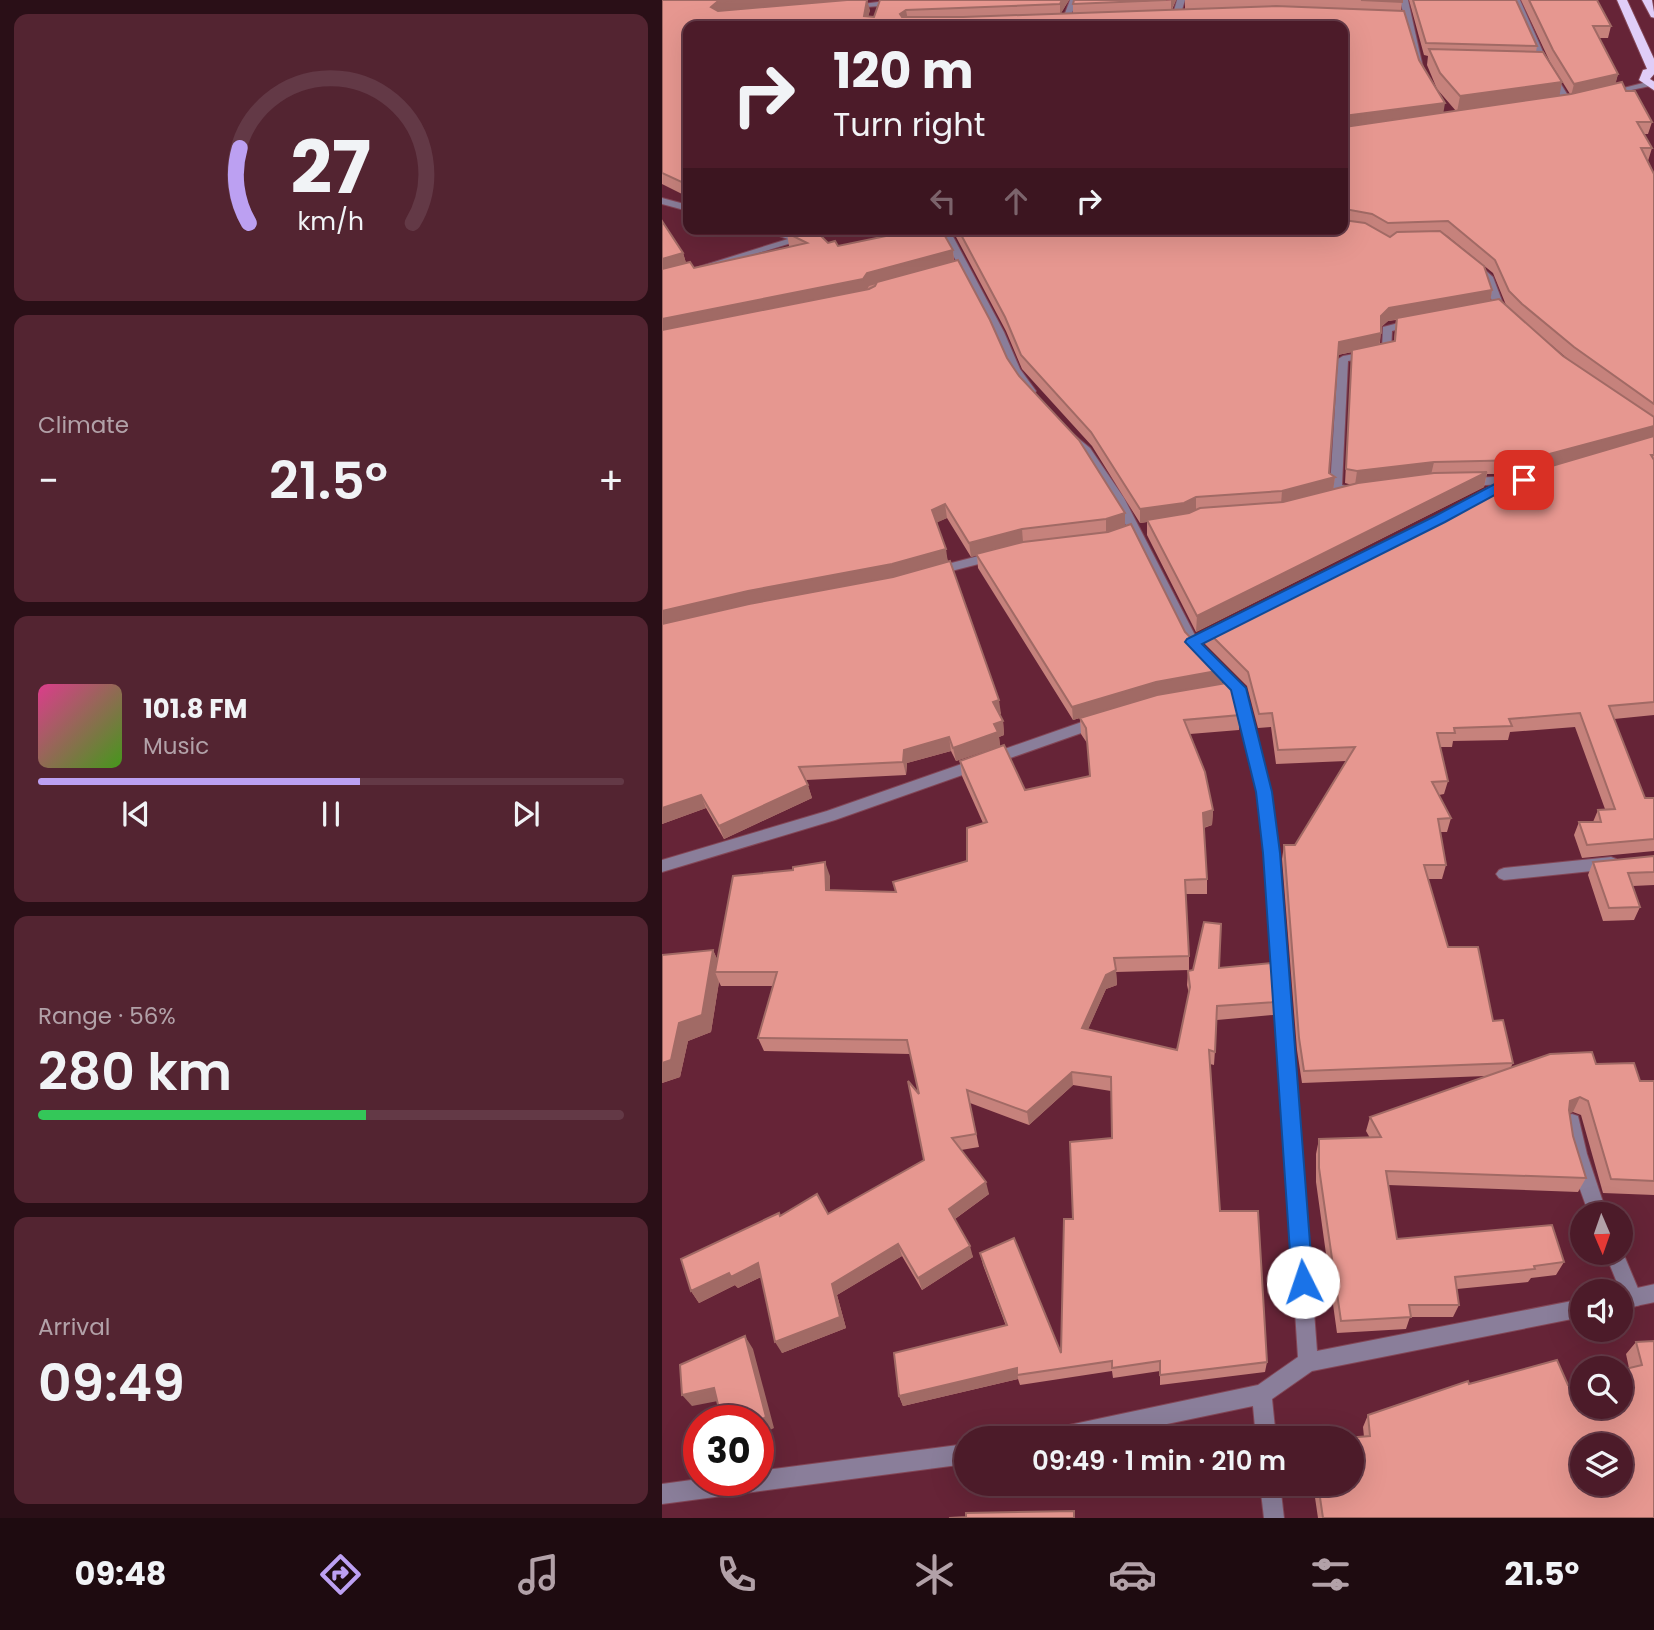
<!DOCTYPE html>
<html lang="en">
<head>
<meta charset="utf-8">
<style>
	:root { --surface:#4c1b29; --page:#532431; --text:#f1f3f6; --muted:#b2a1a8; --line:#633946; --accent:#bca0f2 }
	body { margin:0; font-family:Poppins,sans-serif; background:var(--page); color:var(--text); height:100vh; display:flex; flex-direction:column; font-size:26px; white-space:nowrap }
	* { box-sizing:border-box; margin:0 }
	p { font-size:23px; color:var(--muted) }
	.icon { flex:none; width:38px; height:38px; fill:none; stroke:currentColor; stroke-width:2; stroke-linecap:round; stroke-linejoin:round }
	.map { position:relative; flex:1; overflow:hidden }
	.side { display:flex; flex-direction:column; gap:14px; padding:14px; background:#2a0f17; width:662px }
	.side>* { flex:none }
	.hud { position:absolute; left:21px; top:21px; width:665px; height:214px; border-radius:14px; box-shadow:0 7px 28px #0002,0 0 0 2px var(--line); background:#4c1b29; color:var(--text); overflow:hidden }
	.needle { width:46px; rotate:178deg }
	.buttons { position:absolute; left:908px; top:1202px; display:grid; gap:14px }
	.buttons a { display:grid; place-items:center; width:63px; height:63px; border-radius:50%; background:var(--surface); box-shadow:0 7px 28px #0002,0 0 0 2px var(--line); font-size:35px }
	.speed { position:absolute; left:21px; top:1405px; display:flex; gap:14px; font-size:35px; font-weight:700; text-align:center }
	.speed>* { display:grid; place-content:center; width:91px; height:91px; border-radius:50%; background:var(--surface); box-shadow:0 7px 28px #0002,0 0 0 2px var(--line); line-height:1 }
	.speed .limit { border:10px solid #d22; background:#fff; color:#111 }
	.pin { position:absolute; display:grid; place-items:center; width:60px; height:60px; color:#fff; margin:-30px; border-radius:14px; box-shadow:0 4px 10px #0006 }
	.me { position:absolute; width:77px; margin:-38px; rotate:356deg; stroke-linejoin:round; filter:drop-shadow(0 0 5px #0008) }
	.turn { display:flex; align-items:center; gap:24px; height:147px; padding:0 35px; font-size:32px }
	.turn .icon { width:91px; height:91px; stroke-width:2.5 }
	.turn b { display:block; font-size:49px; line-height:60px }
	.lanes { display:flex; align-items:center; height:66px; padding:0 35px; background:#0003; justify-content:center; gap:35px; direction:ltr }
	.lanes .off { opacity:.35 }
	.big { font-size:52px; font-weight:600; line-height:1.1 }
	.side .card { flex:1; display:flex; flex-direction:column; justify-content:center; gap:10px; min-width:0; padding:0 24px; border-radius:14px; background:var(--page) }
	.side .dial { align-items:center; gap:0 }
	.dial svg { height:182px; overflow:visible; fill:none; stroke:var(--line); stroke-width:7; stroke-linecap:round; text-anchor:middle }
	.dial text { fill:var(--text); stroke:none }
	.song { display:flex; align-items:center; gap:21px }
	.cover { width:84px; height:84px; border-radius:10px; background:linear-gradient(135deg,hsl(330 70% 55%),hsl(100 70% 35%)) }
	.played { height:7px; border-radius:4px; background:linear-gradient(90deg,var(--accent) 55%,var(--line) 55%) }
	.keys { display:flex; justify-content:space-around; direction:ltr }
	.heat { display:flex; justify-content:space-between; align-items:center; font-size:38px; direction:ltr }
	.charge { height:10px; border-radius:5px; background:linear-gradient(90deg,#34c759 56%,var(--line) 0) }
	.trip { position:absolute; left:292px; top:1426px; width:410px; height:70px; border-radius:35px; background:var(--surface); box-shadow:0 7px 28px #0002,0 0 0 2px var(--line); font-weight:600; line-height:70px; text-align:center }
	.menu { display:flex; height:112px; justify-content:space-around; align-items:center; background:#1e0b10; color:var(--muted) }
	.menu .icon { width:49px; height:49px }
	.menu .current { color:var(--accent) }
	.menu b { font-size:32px; color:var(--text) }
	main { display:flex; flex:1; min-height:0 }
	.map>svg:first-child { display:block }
</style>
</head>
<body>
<main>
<section class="side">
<div class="card dial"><svg viewBox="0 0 100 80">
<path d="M14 69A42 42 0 1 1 86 69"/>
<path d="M14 69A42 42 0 0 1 10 36" stroke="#bca0f2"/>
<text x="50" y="56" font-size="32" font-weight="700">27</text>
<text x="50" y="72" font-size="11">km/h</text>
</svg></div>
<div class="card"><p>Climate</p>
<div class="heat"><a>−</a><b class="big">21.5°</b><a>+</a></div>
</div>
<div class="card">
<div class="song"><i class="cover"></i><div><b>101.8 FM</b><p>Music</p></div></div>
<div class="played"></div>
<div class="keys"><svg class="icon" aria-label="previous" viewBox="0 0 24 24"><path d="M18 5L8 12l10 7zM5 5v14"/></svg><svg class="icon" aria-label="pause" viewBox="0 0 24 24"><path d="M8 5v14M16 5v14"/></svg><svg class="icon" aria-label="next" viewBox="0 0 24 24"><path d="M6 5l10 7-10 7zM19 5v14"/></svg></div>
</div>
<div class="card"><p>Range · 56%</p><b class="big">280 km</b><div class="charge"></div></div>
<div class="card"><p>Arrival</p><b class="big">09:49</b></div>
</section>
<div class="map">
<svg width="993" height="1518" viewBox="0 0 993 1518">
	<rect width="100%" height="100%" fill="#662437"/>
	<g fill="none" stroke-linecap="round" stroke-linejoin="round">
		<g stroke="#834656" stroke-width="2">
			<g id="service">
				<path d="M910,1114l6,2 9,38 20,60h-18c-7,-20 -31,-80 -23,-98z"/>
				<path d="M959,1248l21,50 -2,7 -7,2 -7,-2 -21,-52h16z"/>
			</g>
		</g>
		<g stroke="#834656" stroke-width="2">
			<g id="minor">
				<path d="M408,0h8l-10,21h-6z"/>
				<path d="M515,0h8l-5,17 -4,2 -4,-2z"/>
				<path d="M738,0h8l16,72 -7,-2z"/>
				<path d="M850,0h8l28,63 24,39 -1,2h-6l-25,-41z"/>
				<path d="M216,2l4,2 -1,2 -30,2 -4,-2z"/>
				<path d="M985,82l4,2 -1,2 -42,9 -4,-2z"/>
				<path d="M0,198l26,7v6l-26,-7z"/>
				<path d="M97,229h15l24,7 24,-7h15l-134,41 -8,-2 93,-29z"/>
				<path d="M277,229h10l55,103 16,37 16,22 -1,2h-8l-17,-23 -16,-38z"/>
				<path d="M809,263h6l16,14 11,29 7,8 -1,2h-8l-8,-9 -10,-29 -13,-11z"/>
				<path d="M752,319l4,1v4l-26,7 -1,22 -43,8 -6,124 16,4 2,3 -6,4 -22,-6 -2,-3 8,-128 5,-3 39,-7 1,-22z"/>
				<path d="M411,434l17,14 34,50 73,141 48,49 26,104 8,61 38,498 265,-52v18l-270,54 -40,28 4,39h-20l-3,-32 -153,32h-55l3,-7 7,-3 203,-43 40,-28 -33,-504 -8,-61 -25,-102 -45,-45 -75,-147 -30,-46 -15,-15z"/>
				<path d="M856,476l6,4 -2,3 -54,3 -6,-4 6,-4z"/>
				<path d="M332,552l4,1 2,3 -2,3 -62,16 -6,-4 2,-3z"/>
				<path d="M437,716l7,5 -2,4 -269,95 -173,52v-12l165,-49z"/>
				<path d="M949,857l5,2 2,4 -2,4 -5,2 -107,11 -5,-2 -3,-4 3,-4 5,-2z"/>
				<path d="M993,1284v18l-34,7v-17h-2z"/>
				<path d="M304,1444v20l-304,40v-20l37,-5 59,1v-9z"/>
				<path d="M598,1484h20l4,34h-20z"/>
			</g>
		</g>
		<g stroke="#834656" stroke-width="2">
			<g id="trunk">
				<path d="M955,0h10l28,61v12l-5,6 5,3v9l-16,-11 4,-10 4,-1z"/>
				<path d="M980,0h10l3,18 -4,-1z"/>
			</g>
		</g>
		<use href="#service" fill="#8a7e9a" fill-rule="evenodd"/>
		<use href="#minor" fill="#8a7e9a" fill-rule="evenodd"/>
		<use href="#trunk" fill="#e0cdf8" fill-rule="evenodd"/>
	</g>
	<g fill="#c6827c" fill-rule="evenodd">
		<path d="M0,0l208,10 -2,6 6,1 6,-17h189l-8,13h12v-9l103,-4 -4,10 13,-1v-9h217l-1,11 18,49 24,53 13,-2 -19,-22 -10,-24 1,-9 -4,-1 -15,-55h107l21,46 -1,6 23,44 11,-2 -20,-32 -29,-62h76l14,26 -3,12h-9l19,36 -3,10 11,7 26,31 -4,12h-4l8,14 -4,13 6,13v541l-40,4 31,79h9v53l-72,7 -8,-23 5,-13h14l5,-12 7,-1 -30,-82 -65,5 -2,8 -55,1 -1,6h-12l8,34 -4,13 -5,1 12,23 -4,14h-7l6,33 -4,14h-14l20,68 45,74 20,42 -2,4 85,-3 44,17h14v114l-51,-2 -22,-78 -8,-3 -4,1 4,23 13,42 -8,14 -190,-7 9,54 167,23 -8,13 -25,3 -3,4 -71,7 2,16 -6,12h-43l-4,12 -69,4 -21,-151v-28l3,-15 51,-1 -4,-7 4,-14 116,-41 -184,7 -5,-33 -15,-191 2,-14h11l51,-84 -70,3 -5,-37 -13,1 -11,-42 -42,-42 1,-14 242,-120 66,-36h-27l-3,13 -288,145 -49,-97v-13l-7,1 -48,-77 -70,-77 -16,-38 -51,-96v-6h388v-203h-655v171l-26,-13zM783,234l48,39 13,32 10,10 -26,-14 2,-11zM734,320l-2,21 -14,3 1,-17 7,-6zM866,325l41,35 -6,-4zM690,352l-7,131 7,2 -19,4 2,-12 -6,-4 9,-118z"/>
		<path d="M122,229h30l14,14 10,3 115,4 1,11 53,97 12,18 106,137v13l60,106 37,38v13l-66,12 -83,25 -95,-152 -1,-13 -6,2 -24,-39 -10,4 11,40 53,152h-2l4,7 1,14 -5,2 1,9 -44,15 -5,-10 -44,12 -1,12 -100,5 6,18 -88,41 -18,-31 -44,16 21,-571 3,10 8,5 97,-21 -2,-1 -2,-13 5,-2z"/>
		<path d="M578,715l-1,15 -49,4 23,76 -1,15 -8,3 3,51v15h-22l4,62v14l-73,2 1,13 -11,4 -18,40 89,21 12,-56 -2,-9 1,-14 31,-3 56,34 -2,13 -56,5 -3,45 -4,-1 10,147 47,151 -2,10 -105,13v-14l-47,7 -1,-7 -92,14 -2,-6 -115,27 -4,-10 107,-70 -23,-61 -3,-12 81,100 12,-134 39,-81 -1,-47 -38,-6 -44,40 -59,-22 9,44 -18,3 28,44 -34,25 18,38 -51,33 -20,-34 -65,39 9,33 -64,25 -21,-76 -23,11 -3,-3 -36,18 -8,-12 89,-75 48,-2 96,-54 -5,-66 -9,-40 -146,-3 -6,-13 15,-52h-52l-2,-4 -8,50 -23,9 -8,36 -18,6v-128l51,-5 4,9 113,-83v14l66,2 71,-31 16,-38 -21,-47 -2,-15 65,29 65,-14 -3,-33 -6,-9 -1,-16z"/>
		<path d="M992,856v29l-21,1 7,21 -6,13 -31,1 -15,-46 5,-13z"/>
		<path d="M992,1341v177h-336l-5,-34h39l12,-47 -1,-10 5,-12 101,-31 99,1 61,-17 -3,-14 10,-12z"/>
	</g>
	<g fill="#a16a65">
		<path d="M73,0h120l-135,13 -9,-6 6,-5z"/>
		<path d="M205,0l3,10 -4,16 -2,-10z"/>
		<path d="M400,0h7l-9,15v-11z"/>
		<path d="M509,0h5l-5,11z"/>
		<path d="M244,10l2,11 -8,-7z"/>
		<path d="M956,74l-3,12 -44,10 3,-12z"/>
		<path d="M900,82l-3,16 -102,14 3,-16z"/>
		<path d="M783,103l-2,12 -100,13 1,-12z"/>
		<path d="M291,250l1,13 -85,23 -4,7 -203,40v-14l205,-46z"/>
		<path d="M21,253l4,13 -25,7v-14z"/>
		<path d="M830,290l-2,13 -102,18 -9,8 2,-13 8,-8z"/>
		<path d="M719,333l-2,14 -42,8 2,-13z"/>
		<path d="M992,426v12l-130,35 3,-13z"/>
		<path d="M772,462l-3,13 -76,10 2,-14z"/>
		<path d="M825,472l-3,15 -288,145 1,-16z"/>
		<path d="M673,477l-2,14 -52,13 1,-13z"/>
		<path d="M534,497v13l-12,6 -37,4v2l-7,1v-14z"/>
		<path d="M283,504l2,14 -13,6 -2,-14z"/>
		<path d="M463,513v14l-19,5v-13z"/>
		<path d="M360,529l1,13 -52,15 -2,-14z"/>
		<path d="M284,549l2,14 -54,14 -232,49v-15l86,-20z"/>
		<path d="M560,670v13l-66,12 -83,25 -1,-13 84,-25z"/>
		<path d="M337,700l2,14 -6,1 -2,-13z"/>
		<path d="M341,721l1,14 -5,2 1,9 -44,15 -3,-13 41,-24z"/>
		<path d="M287,737l2,14 -44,12 -1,12 -3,-13 1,-12z"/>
		<path d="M146,785l4,13 -88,41 -5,-13z"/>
		<path d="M39,795l5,13 -44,16v-16z"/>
		<path d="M551,810l-1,15 -10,3 1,-15z"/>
		<path d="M163,862l5,14v28l-4,-14z"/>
		<path d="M51,950l8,18 -6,4 4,10 -8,50 -23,9 -8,36 -18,6v-20z"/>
		<path d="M454,970l1,15 -11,4 -23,52 -1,-13 24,-53z"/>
		<path d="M410,1072l1,13 -44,40 -2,-13z"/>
		<path d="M918,1097l-7,15 -10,4 7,-15z"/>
		<path d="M324,1182l3,12 -37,27 -3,-12z"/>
		<path d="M236,1244l4,12 -65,39 9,33 -64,25 -7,-11 57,-58z"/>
		<path d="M308,1246l3,11 -51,33 -4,-12z"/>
		<path d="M96,1263l7,12 -27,13 -3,-3 -36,18 -8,-12 38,-18z"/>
		<path d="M83,1336l8,13 21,79 -16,8v-15z"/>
		<path d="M355,1368l1,11 -115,27 -4,-10z"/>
		<path d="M52,1388l9,12 -31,6 -10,-11z"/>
	</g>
	<g fill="#e69790" stroke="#a16a65" stroke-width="2" fill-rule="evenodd">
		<path d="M0,0h73l-18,2 -6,5 7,4 129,-11h20l-3,16 10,1 6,-17h182l-2,4 -154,6 -6,4 2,3h61l313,-11 128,5 15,49 26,43 -101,13 -1,4v-94h-655v159l-26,-12z"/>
		<path d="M412,0h92l-93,4z"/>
		<path d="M699,0h41v2z"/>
		<path d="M751,0h103l21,46 -111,-3z"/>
		<path d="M867,0h68l14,26h-18l25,48 -44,10 -21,-34z"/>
		<path d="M767,49l114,3 19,30 -102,14 -20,-23z"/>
		<path d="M960,82l4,9h9l17,31h-15l15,26h-11l13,26v230l-80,-57 -52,-43 -13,-13 -14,-31 -47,-39 -60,2 -16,-9 -27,-5 -2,3v-87l2,2 226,-33z"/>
		<path d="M681,220l22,3 25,14 7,-5 43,-1 44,35 8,24 -103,18 -8,8v17l-42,9 -10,131 6,4 -53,14 -86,6 -12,6 -44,6 -49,-77 -70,-77 -16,-38 -47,-88h385z"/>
		<path d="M0,221l21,32 -21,6z"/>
		<path d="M137,229h15l14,14 7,-2 3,5 82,-17h21l12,21 -86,23 -4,6 -201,40v-50l28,-7 4,6 113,-25 -20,-10z"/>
		<path d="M296,260l32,60 17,38 12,18 60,64 46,73 -19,6 -84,10 -53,14 -24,-39 -13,6 14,39 -54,15 -144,27 -86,20v-281l207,-41 6,-3 2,-4z"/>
		<path d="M837,299l64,57 91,61v9l-127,34 -93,2 -77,9 -11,-2 6,-119 43,-9 2,-23z"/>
		<path d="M992,436v19h-3l3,5v242l-45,4 36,92h9v41l-67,6 -8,-23h22l-3,-12 17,-1 -35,-96 -71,6 3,7 -58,2 1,5h-18l11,48 -16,1 19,36 -13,1 8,46h-22l24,82h30l15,74 10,-1 10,43 -209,8 -5,-33 -15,-193h11l60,-98 -77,3 -6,-37 -13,1 -11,-42 -42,-42 242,-120 67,-37h13z"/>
		<path d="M825,472l-290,144 -50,-96 42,-7 11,-5 83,-6 75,-19 76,-10z"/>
		<path d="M469,524l54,108 37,38 -66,12 -84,25 -96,-153 47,-12 85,-10z"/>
		<path d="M288,561l49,139 -6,2 10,19 -9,3 4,8 -45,16 -4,-11 -45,13 -1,12 -104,5 9,18 -89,41 -18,-31 -39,13v-184l87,-20 144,-27z"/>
		<path d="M570,682l8,33 -56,5 21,52 8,38 -10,3 4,66 -22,1 4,76 -75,2 2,12 -10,5 -24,53 95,22 13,-63 -2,-16 5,-1 11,-48 17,2 -2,44 53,-5 3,39 -58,4 -2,46 -6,-2 11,161h38l9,151 -107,13v-14l-48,7v-7l-95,14v-7l-118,28 -5,-43 113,-28 -27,-72 34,-15 47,115 3,-134h9l-3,-77 42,-4 -1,-61 -39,-5 -45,40 -60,-22 9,44 -24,4 34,44 -37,27 21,37 -52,32 -20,-34 -66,40 8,33 -65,25 -17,-79 -27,14 -2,-4 -38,18 -10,-32 98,-46 1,3 37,-22 11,20 96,-54 -16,-79 11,13 -12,-54 -149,-2 19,-66h-62l18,-96 60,-6v-3l32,-5 1,28 70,2 -3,-10 74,-21v-33l20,-6 -27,-61 44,-16 21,45 65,-14 -4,-48 -6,-10 77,-23z"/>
		<path d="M992,856v16l-26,1 12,34 -31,1 -16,-46z"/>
		<path d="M51,950l-11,65 -23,8 -8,37 -9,3v-108z"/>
		<path d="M930,1052l4,12 38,-1 6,18h14v100l-43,-2 -23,-78 -8,-4 -10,4 -1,9 4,26 13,42 -200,-7 11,68 155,-14 12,37 -30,4 1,3 -80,8 4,28h-50l2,12 -70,4 -22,-153v-29l62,-2 -11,-20 180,-63z"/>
		<path d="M83,1336l21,81 -8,4h-36l-8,-33 -32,7 -2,-30z"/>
		<path d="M992,1341v177h-331l-5,-34h34v-46h-7l25,-2 -2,-21 100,-34 1,3 88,-24 11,25 14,-4v26h39v-37l21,-5 -6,-23zM920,1446h39v38h-39z"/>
		<path d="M412,1511v7h-125l17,-1v-4z"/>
	</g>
	<path fill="#1a73e8" stroke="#114b97" stroke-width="2" d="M862,476l5,1v6l-16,2 -68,37 -243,122 44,44 26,104 8,61 33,429 -3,7 -7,3 -8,-3 -3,-7 -29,-429 -7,-61 -25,-102 -46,-48 2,-3 248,-123 71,-38z"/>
</svg>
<div class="buttons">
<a><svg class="needle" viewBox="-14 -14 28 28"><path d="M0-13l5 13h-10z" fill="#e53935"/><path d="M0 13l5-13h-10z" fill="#b2a1a8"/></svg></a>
<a><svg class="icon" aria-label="sound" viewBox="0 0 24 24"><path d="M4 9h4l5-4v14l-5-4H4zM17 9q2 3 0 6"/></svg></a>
<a><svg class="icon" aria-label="search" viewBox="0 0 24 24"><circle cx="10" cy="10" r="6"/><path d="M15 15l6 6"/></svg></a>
<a><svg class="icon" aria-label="layers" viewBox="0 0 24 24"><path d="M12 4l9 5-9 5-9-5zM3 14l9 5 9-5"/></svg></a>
</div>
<div class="speed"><div class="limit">30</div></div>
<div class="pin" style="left:862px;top:480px;background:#d93025"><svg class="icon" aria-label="arrive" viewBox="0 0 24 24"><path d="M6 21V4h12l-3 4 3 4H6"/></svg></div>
<svg class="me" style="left:641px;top:1282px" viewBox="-20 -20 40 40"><circle r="19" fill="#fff"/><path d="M0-13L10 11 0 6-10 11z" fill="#1a73e8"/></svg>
<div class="trip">09:49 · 1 min · 210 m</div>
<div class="hud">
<div class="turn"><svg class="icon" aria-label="right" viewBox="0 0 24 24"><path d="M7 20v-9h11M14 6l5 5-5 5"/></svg><div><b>120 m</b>Turn right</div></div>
<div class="lanes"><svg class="icon off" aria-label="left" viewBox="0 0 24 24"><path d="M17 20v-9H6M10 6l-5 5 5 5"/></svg><svg class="icon off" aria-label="ahead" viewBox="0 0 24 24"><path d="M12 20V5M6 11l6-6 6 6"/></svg><svg class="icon" aria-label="right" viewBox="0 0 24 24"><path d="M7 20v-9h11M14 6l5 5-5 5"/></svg></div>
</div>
</div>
</main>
<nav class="menu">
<b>09:48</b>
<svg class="icon current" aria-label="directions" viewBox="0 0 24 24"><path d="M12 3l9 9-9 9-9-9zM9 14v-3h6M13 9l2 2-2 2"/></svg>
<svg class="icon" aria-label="music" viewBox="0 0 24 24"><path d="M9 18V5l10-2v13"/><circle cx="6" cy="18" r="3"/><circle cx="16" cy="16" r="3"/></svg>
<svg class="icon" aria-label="phone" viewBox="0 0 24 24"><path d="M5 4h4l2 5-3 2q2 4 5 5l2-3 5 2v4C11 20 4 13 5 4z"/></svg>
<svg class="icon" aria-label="climate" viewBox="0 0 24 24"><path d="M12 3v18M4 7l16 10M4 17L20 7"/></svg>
<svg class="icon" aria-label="car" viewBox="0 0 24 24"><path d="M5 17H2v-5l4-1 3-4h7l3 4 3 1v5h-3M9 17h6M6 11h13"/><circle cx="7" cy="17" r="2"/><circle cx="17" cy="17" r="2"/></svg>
<svg class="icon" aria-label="filters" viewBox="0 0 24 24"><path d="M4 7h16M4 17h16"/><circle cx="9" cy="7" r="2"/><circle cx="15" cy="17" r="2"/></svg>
<b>21.5°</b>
</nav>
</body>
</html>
